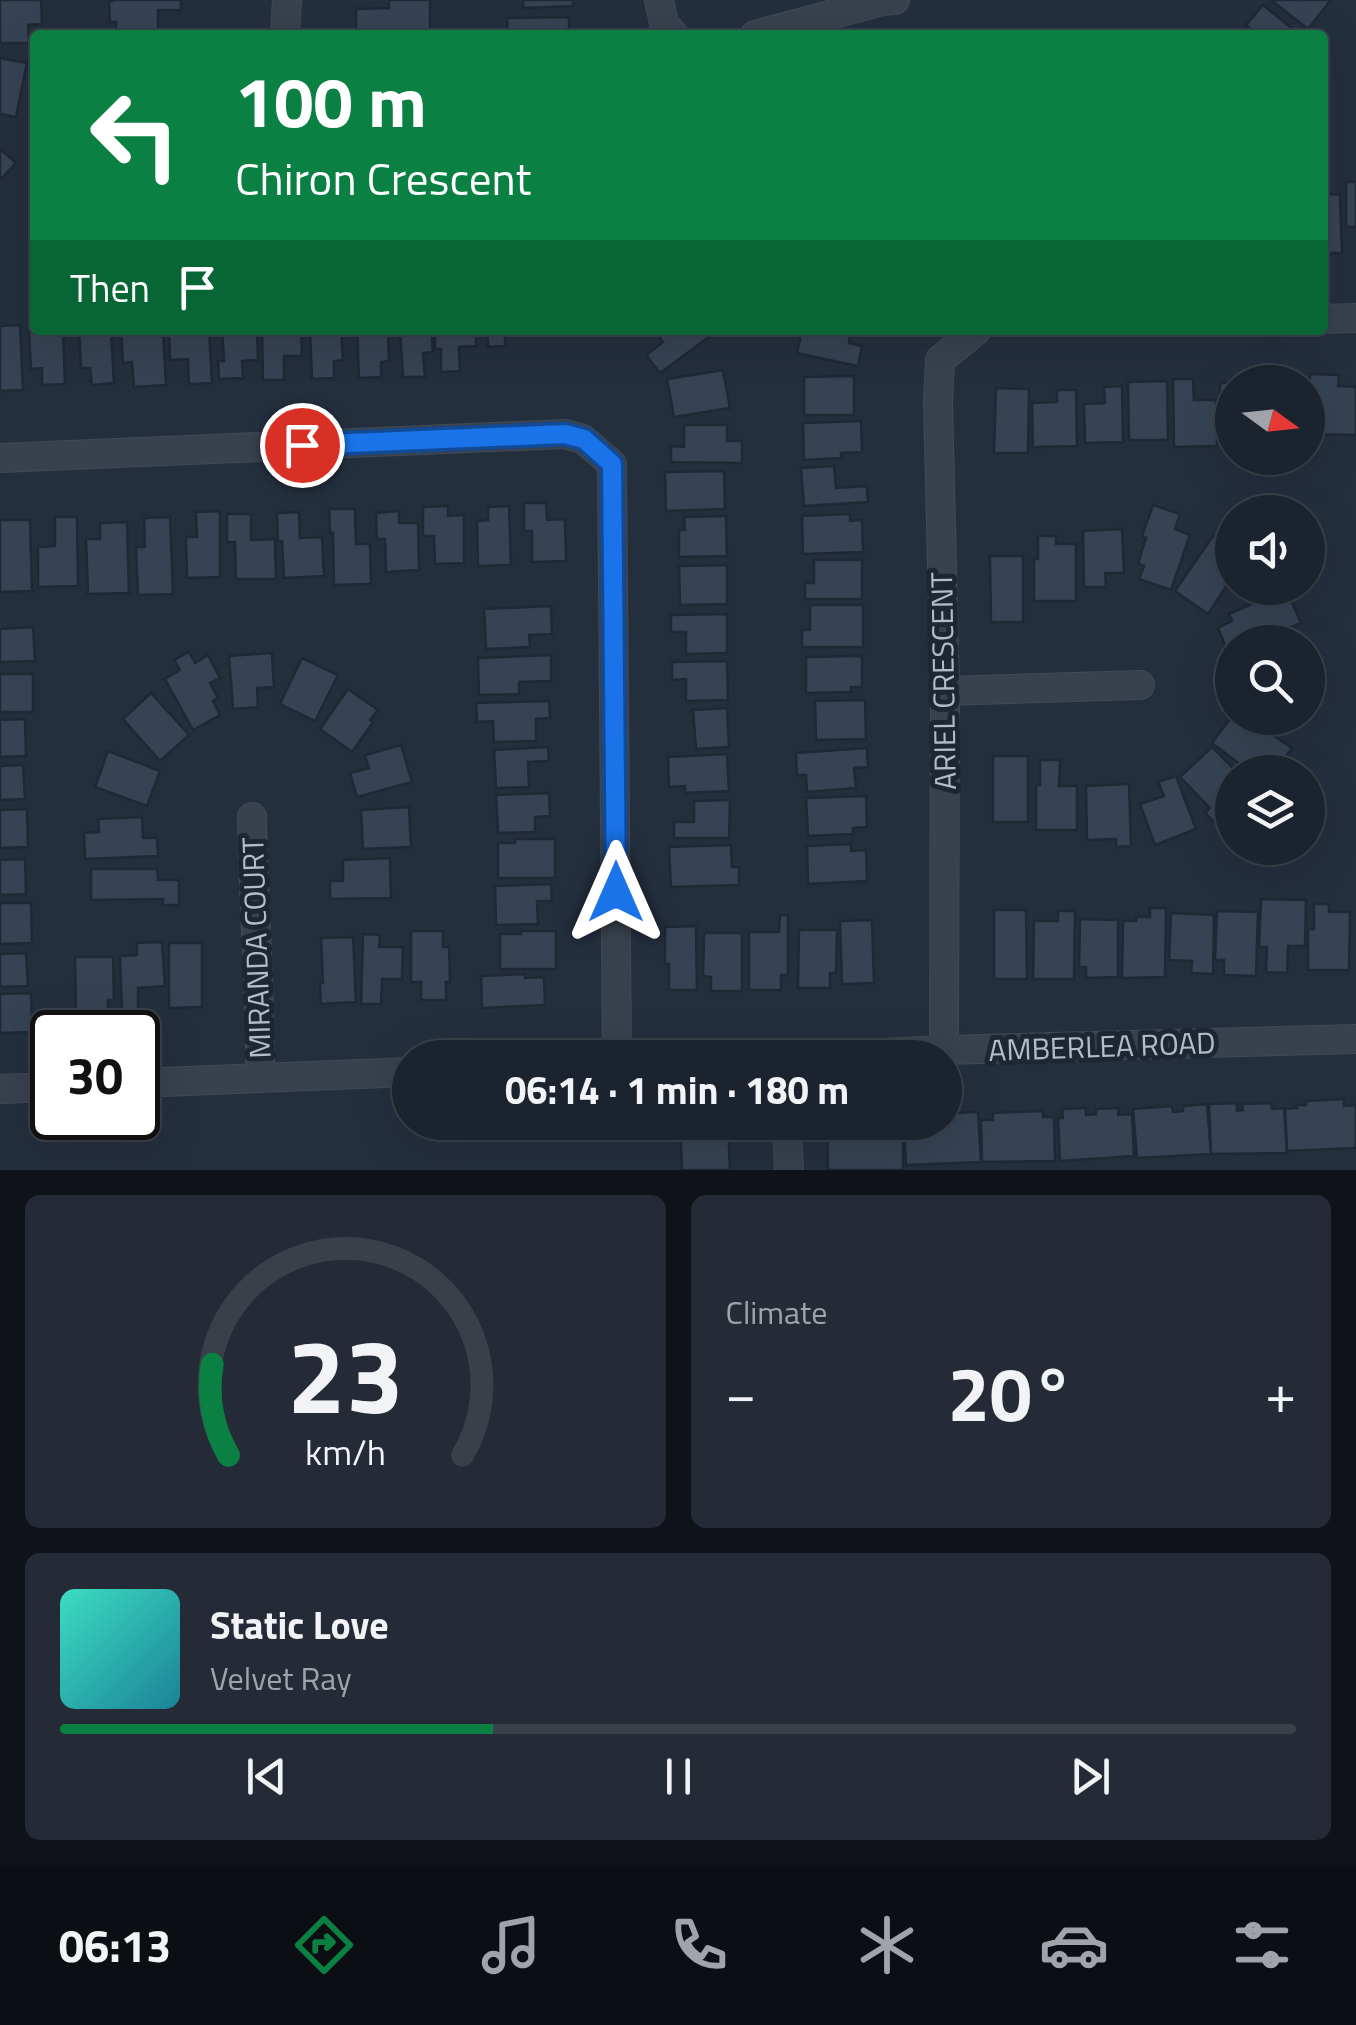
<!DOCTYPE html>
<html lang="en">
<head>
<meta charset="utf-8">
<style>
	:root { --surface:#1b232e; --page:#242b36; --text:#f1f3f6; --muted:#a0a4aa; --line:#39404a; --accent:#0b8043 }
	body { margin:0; font-family:"Titillium Web",sans-serif; background:var(--page); color:var(--text); height:100vh; display:flex; flex-direction:column; font-size:38px; white-space:nowrap }
	* { box-sizing:border-box; margin:0 }
	p { font-size:32px; color:var(--muted) }
	.icon { flex:none; width:55px; height:55px; fill:none; stroke:currentColor; stroke-width:2; stroke-linecap:round; stroke-linejoin:round }
	.map { position:relative; height:1170px; overflow:hidden }
	.drawer { display:flex; flex-direction:column; gap:25px; padding:25px; background:#0f1319; flex:1 }
	.drawer>* { flex:none }
	.hud { position:absolute; left:30px; top:30px; width:1298px; height:305px; border-radius:10px; box-shadow:0 10px 40px #0002,0 0 0 2px var(--line); background:#0b8043; color:#fff; overflow:hidden }
	.needle { width:65px; rotate:105deg }
	.fabs { position:absolute; left:1215px; top:365px; display:grid; gap:20px }
	.fabs a { display:grid; place-items:center; width:110px; height:110px; border-radius:50%; background:var(--surface); box-shadow:0 10px 40px #0002,0 0 0 2px var(--line); font-size:50px }
	.speed { position:absolute; left:30px; top:1010px; display:flex; gap:20px; font-size:50px; font-weight:700; text-align:center }
	.speed>* { display:grid; place-content:center; width:130px; height:130px; border-radius:50%; background:var(--surface); box-shadow:0 10px 40px #0002,0 0 0 2px var(--line); line-height:1 }
	.speed .limit { border:5px solid #111; border-radius:15px; background:#fff; color:#111 }
	.pin { position:absolute; display:grid; place-items:center; width:85px; height:85px; color:#fff; margin:-42px; border:5px solid #fff; border-radius:50%; box-shadow:0 2px 10px #0007 }
	.me { position:absolute; width:110px; margin:-55px; rotate:0deg; stroke-linejoin:round; filter:drop-shadow(0 0 8px #0008) }
	.turn { display:flex; align-items:center; gap:35px; height:210px; padding:0 40px; font-size:45px }
	.turn .icon { width:130px; height:130px; stroke-width:2.5 }
	.turn b { display:block; font-size:70px; line-height:85px }
	.then { display:flex; align-items:center; height:95px; padding:0 40px; background:#0003; gap:20px; font-size:38px }
	.big { font-size:75px; font-weight:700; line-height:1.1 }
	.drawer .widget { flex:1; display:flex; flex-direction:column; justify-content:center; gap:15px; min-width:0; padding:0 35px; border-radius:15px; background:var(--page) }
	.drawer .dial { align-items:center; gap:0 }
	.dial svg { height:260px; overflow:visible; fill:none; stroke:var(--line); stroke-width:7; stroke-linecap:round; text-anchor:middle }
	.dial text { fill:var(--text); stroke:none }
	.song { display:flex; align-items:center; gap:30px }
	.cover { width:120px; height:120px; border-radius:15px; background:linear-gradient(135deg,hsl(170 70% 55%),hsl(190 70% 35%)) }
	.played { height:10px; border-radius:5px; background:linear-gradient(90deg,var(--accent) 35%,var(--line) 35%) }
	.keys { display:flex; justify-content:space-around; direction:ltr }
	.heat { display:flex; justify-content:space-between; align-items:center; font-size:55px; direction:ltr }
	.drawer .tiles { flex:1; display:grid; gap:25px; grid-template-columns:1fr 1fr }
	.widget:last-child { grid-column:span 2 }
	.trip { position:absolute; left:392px; top:1040px; width:570px; height:100px; border-radius:50px; background:var(--surface); box-shadow:0 10px 40px #0002,0 0 0 2px var(--line); font-weight:700; line-height:100px; text-align:center }
	.dock { display:flex; height:160px; justify-content:space-around; align-items:center; background:#0b0e12; color:var(--muted) }
	.dock .icon { width:70px; height:70px }
	.dock .current { color:var(--accent) }
	.dock b { font-size:45px; color:var(--text) }
	.map>svg:first-child { display:block }
</style>
</head>
<body>
<div class="map">
<svg width="1356" height="1170" viewBox="0 0 1356 1170">
	<rect width="100%" height="100%" fill="#242f3e"/>
	<g fill="#364354" stroke="#1f2835" stroke-width="2.5">
		<path d="M0,0h41l1,24 -14,1 1,18h-29z"/>
		<path d="M115,0h66v10h-23v25h-42v-13h-6l-1,-20z"/>
		<path d="M389,0h41v35h-74v-26l33,-1z"/>
		<path d="M523,0h50v6l-50,2z"/>
		<path d="M1271,0h60l-23,29z"/>
		<path d="M1263,5l37,30h-42l-12,-10z"/>
		<path d="M569,17v17l-61,1 -1,-17z"/>
		<path d="M0,58l27,5 -11,54 -16,-3z"/>
		<path d="M0,149l16,14 -16,17z"/>
		<rect x="1346" y="182" width="10" height="45"/>
		<path d="M1340,194l2,59h-20v-58z"/>
		<path d="M28,314h7v16h28l2,54 -23,1v-17l-11,1z"/>
		<path d="M20,325l3,65 -23,1v-65z"/>
		<path d="M79,330h32l3,53 -22,2 -2,-17h-9z"/>
		<path d="M121,330h42l3,55 -32,2 -2,-25 -9,1z"/>
		<path d="M169,330h40l3,53 -23,1 -1,-25 -18,1z"/>
		<path d="M222,330h35l1,30 -16,1 1,17 -24,1 -1,-18h6z"/>
		<path d="M262,330h39l1,26h-18v24h-21z"/>
		<path d="M310,330h31l2,30 -9,1v17l-22,1z"/>
		<path d="M357,330h31l1,31 -8,1v15l-22,1z"/>
		<path d="M400,330h31l2,22 -10,1 2,24h-22z"/>
		<path d="M435,330h41v16l-17,1 1,24 -19,1v-23h-6z"/>
		<path d="M487,330h18v16l-17,1z"/>
		<path d="M654,330h56l3,4 -53,39 -14,-18 17,-13z"/>
		<path d="M802,330h49l-2,13 13,3 -4,20 -61,-13z"/>
		<path d="M723,370l7,38 -56,9 -7,-38z"/>
		<path d="M1265,373l38,1v8h-38z"/>
		<path d="M1310,374l29,1 -1,11 18,1v48l-47,-1z"/>
		<path d="M854,376v39h-50v-38z"/>
		<path d="M1173,379h20l1,21h22l1,46 -43,1z"/>
		<path d="M1167,381l1,59h-39l-1,-58z"/>
		<rect x="1220" y="383" width="12" height="61"/>
		<path d="M1122,386l1,56 -38,1 -1,-39 21,-1 -1,-16z"/>
		<path d="M996,388l33,1 -1,64h-34z"/>
		<path d="M1057,390h19l1,56 -44,1 -1,-44 25,-1z"/>
		<path d="M861,421l1,31 -21,1v5l-37,2 -1,-37z"/>
		<path d="M684,425h43v16h15v22l-71,-1v-16l13,1z"/>
		<path d="M834,466l2,22 31,-2 1,16 -64,4 -3,-38z"/>
		<path d="M724,471l1,38 -59,2 -1,-39z"/>
		<path d="M524,503h22l1,17 18,-1 1,42 -34,1v-31h-8z"/>
		<path d="M1153,505l27,9 -5,15 15,6 -19,55 -32,-11 5,-13 -6,-3 8,-25 -4,-2z"/>
		<path d="M448,506v10l16,-1v48l-29,1 -1,-28h-11v-29z"/>
		<path d="M509,506l2,59 -33,1 -1,-45 11,-1v-13z"/>
		<path d="M329,509h26l1,35h14l1,40 -37,1 -1,-52h-3z"/>
		<path d="M220,511v66l-33,1 -1,-41h11l-1,-25z"/>
		<path d="M399,511v12h19l1,47 -33,2 -1,-33h-8l-1,-26z"/>
		<path d="M299,512l1,26 22,-1 2,39 -40,2 -2,-37h-4l-1,-28z"/>
		<path d="M227,514h24v26l24,-1 1,40h-40l-1,-37h-8z"/>
		<path d="M850,514v7l12,-1 1,32 -60,2 -1,-38z"/>
		<path d="M726,516l1,40 -48,1v-27h6l-1,-13z"/>
		<path d="M55,517h22l1,69 -40,1v-40l17,-1z"/>
		<path d="M170,517l3,77 -35,1 -2,-48h9l-1,-29z"/>
		<path d="M0,520h30l2,71 -32,1z"/>
		<path d="M127,522l2,71 -41,1 -2,-55h14v-16z"/>
		<path d="M1122,529l2,44h-19l1,14h-22l-1,-56z"/>
		<path d="M1038,536h18v8h20v57h-42v-42h4z"/>
		<path d="M1213,536l19,13 -3,11 3,2v19l-2,-1 -22,34 -33,-23z"/>
		<path d="M990,556h33v66h-32z"/>
		<path d="M814,560h48v39h-57v-16h9z"/>
		<path d="M727,565v39l-47,1 -1,-39z"/>
		<path d="M1286,589l15,34 -44,19h-25v11l-3,2 -11,-27 14,-7 -3,-7z"/>
		<path d="M810,605h53v42h-61v-17h8z"/>
		<path d="M551,606l1,28 -23,1 1,12 -44,2 -2,-40z"/>
		<path d="M727,614v39l-41,1v-22h-15v-17z"/>
		<path d="M33,627l2,34 -35,1v-33z"/>
		<path d="M189,652l6,11 13,-8 12,23 -10,5 8,15 -5,3 7,14 -27,15 -28,-51 15,-9 -6,-10z"/>
		<path d="M272,653l2,34 -17,1 1,19 -25,2 -4,-53z"/>
		<path d="M551,655v26l-32,1v12l-40,1 -1,-37z"/>
		<path d="M862,656v31h-11v5l-45,1v-36z"/>
		<path d="M302,658l36,17 -23,46 -35,-17z"/>
		<path d="M727,661l1,39 -42,1v-22l-14,1v-18z"/>
		<rect x="0" y="674" width="33" height="38"/>
		<path d="M348,689l30,21 -8,10 3,2 -21,30 -32,-23z"/>
		<path d="M151,693l38,42 -29,26 -37,-42z"/>
		<path d="M865,700l1,39 -50,1 -1,-39z"/>
		<path d="M549,701l1,17 -14,1v22l-42,1 -1,-21 -16,1 -1,-19z"/>
		<path d="M727,708l2,39 -33,2 -3,-39z"/>
		<path d="M1232,716l15,2 45,30 -11,14 -6,-5 -12,15h-13l-38,-29z"/>
		<path d="M25,719l1,37 -26,1v-37z"/>
		<path d="M401,745l11,37 -55,15 -7,-24 19,-5 -4,-13z"/>
		<path d="M548,747l1,14 -21,1 1,25 -33,1 -2,-38z"/>
		<path d="M1212,747l25,25h-5v32l-18,18 -9,-9 5,-5 -30,-31z"/>
		<path d="M867,748l1,19 -14,1 2,20 -49,4 -1,-17h-9l-1,-22z"/>
		<path d="M108,751l52,20 -13,35 -52,-19z"/>
		<path d="M727,754l2,37 -44,2v-7l-16,1 -1,-30z"/>
		<rect x="993" y="756" width="35" height="66"/>
		<path d="M1040,760h20l-1,26h18v44h-41v-45h4z"/>
		<path d="M23,765l2,34 -25,1v-34z"/>
		<path d="M1176,776l20,53 -41,16 -15,-41 24,-8 -6,-14z"/>
		<path d="M1129,784l2,62 -15,1v-8l-29,1 -1,-54z"/>
		<path d="M549,793l1,23 -15,1v15l-37,1 -2,-38z"/>
		<path d="M866,796l1,31 -14,1v6l-45,2 -2,-38z"/>
		<path d="M730,800l-1,38h-55v-16h20v-21z"/>
		<path d="M409,807l2,40 -48,2 -2,-39z"/>
		<path d="M27,809l1,38 -28,1v-38z"/>
		<path d="M142,817l1,21h14l1,18 -73,3 -1,-26 15,-1 -1,-13z"/>
		<path d="M515,839h40v39h-57v-35h17z"/>
		<path d="M851,844v7l15,-1 1,31 -59,3 -1,-38z"/>
		<path d="M731,845l1,22h7v18l-68,2 -2,-40z"/>
		<path d="M390,858l1,40 -61,1v-18h13v-21z"/>
		<path d="M25,859l1,35 -26,1v-35z"/>
		<path d="M91,869h66l1,11h21v25h-16v-6l-72,1z"/>
		<path d="M551,884l1,17h-15l1,23 -42,1 -1,-39z"/>
		<path d="M1261,899l45,1 -1,46h-17l-1,27 -21,-1 1,-25h-8z"/>
		<path d="M0,903h31l1,40 -32,1z"/>
		<path d="M1314,904h15v8h21l-1,58h-41v-41h6z"/>
		<path d="M1150,908h16l-1,69 -43,1 1,-57h13v-4h14z"/>
		<path d="M994,910h32l1,69h-33z"/>
		<path d="M1058,911h17l-1,68h-41l1,-58h24z"/>
		<path d="M1217,911l41,1 -2,64 -32,-1v-15h-9z"/>
		<path d="M1171,913l43,2 -1,59 -22,-1 1,-12 -23,-1z"/>
		<path d="M780,915h8v60h-7v15h-32v-58h30z"/>
		<path d="M1080,919l38,1v57l-32,1v-11h-7z"/>
		<path d="M872,920l2,63 -32,1 -2,-63z"/>
		<path d="M696,926l1,64h-28v-26h-4v-37z"/>
		<path d="M799,930h38l-1,43h-6v15h-32z"/>
		<path d="M411,931h32v16h6l1,35h-4v18h-25v-18h-10z"/>
		<path d="M521,931h35v38h-56v-35h21z"/>
		<path d="M704,933h38v58h-31v-14l-8,-1z"/>
		<path d="M363,934l17,1 -1,12h24l-1,32h-20l-1,25h-20z"/>
		<path d="M353,937l3,65 -35,2 -1,-21h3l-2,-45z"/>
		<path d="M162,942l3,44 -27,2v23l-16,1 -2,-56 17,-1v-12z"/>
		<path d="M169,943h33v64l-33,1z"/>
		<path d="M26,953l2,33 -28,1v-33z"/>
		<path d="M75,957h38l1,43h-6v15l-32,1z"/>
		<path d="M525,974v4l19,-1 1,28 -63,3 -1,-32z"/>
		<path d="M31,993l1,39 -32,1v-39z"/>
		<path d="M1344,1099v7l12,-1v43l-69,3 -2,-42 12,-1 -1,-3h10v-4z"/>
		<path d="M1237,1103v8l6,-1 -1,-6 29,-1 1,6 12,-1 3,45 -76,1 -2,-50z"/>
		<path d="M1207,1104l4,50 -74,4 -4,-49 39,-3 1,6 10,-1v-5z"/>
		<path d="M1086,1108v7l10,-1v-5l23,-1 -1,7 14,-1 2,42 -74,5 -2,-43h5l-1,-9z"/>
		<path d="M1043,1111v6h11l1,44 -73,1 -1,-42h12v-7z"/>
		<path d="M978,1112l3,50 -75,3 -2,-40 41,-3v-1l9,-1v-7z"/>
		<path d="M680,1122h48l2,48h-48z"/>
		<path d="M863,1122h24v6h16v42h-75l-1,-47h26v6h10z"/>
	</g>
	<g fill="none" stroke-linecap="round" stroke-linejoin="round">
		<g stroke="#414a57" stroke-width="30">
			<g id="minor">
				<path d="M659,0l5,23 10,12"/>
				<path d="M285,35l2,-35"/>
				<path d="M755,35l127,-34 13,-1"/>
				<path d="M1322,319l34,-1"/>
				<path d="M0,458l565,-24 18,5 29,25 5,594"/>
				<path d="M945,691l195,-6"/>
				<path d="M252,817c1,87 9,174 8,261"/>
				<path d="M944,1050l1,-359 -7,-290 2,-41 37,-30"/>
				<path d="M788,1058l156,-8 412,-11"/>
				<path d="M138,1083l272,-11"/>
				<path d="M0,1089l52,-2"/>
				<path d="M787,1122l2,48"/>
			</g>
		</g>
		<use href="#minor" stroke="#38414e" stroke-width="28"/>
	</g>
	<g fill="none" stroke-linecap="round" stroke-linejoin="round">
		<g stroke="#114b97" stroke-width="25">
			<path id="route" d="M302,445l263,-11 19,5 28,25 4,428"/>
		</g>
		<use href="#route" stroke="#1a73e8" stroke-width="18"/>
	</g>
	<g text-anchor="middle" dominant-baseline="central" stroke-width="10" stroke-linejoin="round" paint-order="stroke">
		<g font-size="30" fill="#b4bcc9" stroke="#1d2633">
			<text transform="translate(943 681) rotate(-91)">ARIEL CRESCENT</text>
			<text transform="translate(256 948) rotate(-92)">MIRANDA COURT</text>
			<text transform="translate(1102 1046) rotate(-2)">AMBERLEA ROAD</text>
		</g>
	</g>
</svg>
<div class="fabs">
<a><svg class="needle" viewBox="-14 -14 28 28"><path d="M0-13l5 13h-10z" fill="#e53935"/><path d="M0 13l5-13h-10z" fill="#a0a4aa"/></svg></a>
<a><svg class="icon" aria-label="sound" viewBox="0 0 24 24"><path d="M4 9h4l5-4v14l-5-4H4zM17 9q2 3 0 6"/></svg></a>
<a><svg class="icon" aria-label="search" viewBox="0 0 24 24"><circle cx="10" cy="10" r="6"/><path d="M15 15l6 6"/></svg></a>
<a><svg class="icon" aria-label="layers" viewBox="0 0 24 24"><path d="M12 4l9 5-9 5-9-5zM3 14l9 5 9-5"/></svg></a>
</div>
<div class="speed"><div class="limit">30</div></div>
<div class="pin" style="left:302px;top:445px;background:#d93025"><svg class="icon" aria-label="arrive" viewBox="0 0 24 24"><path d="M6 21V4h12l-3 4 3 4H6"/></svg></div>
<svg class="me" style="left:616px;top:892px" viewBox="-20 -20 40 40"><path d="M0-17L14 15 0 8-14 15z" fill="#1a73e8" stroke="#fff" stroke-width="4"/></svg>
<div class="trip">06:14 · 1 min · 180 m</div>
<div class="hud">
<div class="turn"><svg class="icon" aria-label="left" viewBox="0 0 24 24"><path d="M17 20v-9H6M10 6l-5 5 5 5"/></svg><div><b>100 m</b>Chiron Crescent</div></div>
<div class="then">Then<svg class="icon" aria-label="arrive" viewBox="0 0 24 24"><path d="M6 21V4h12l-3 4 3 4H6"/></svg></div>
</div>
</div>
<section class="drawer">
<div class="tiles">
<div class="widget dial"><svg viewBox="0 0 100 80">
<path d="M14 69A42 42 0 1 1 86 69"/>
<path d="M14 69A42 42 0 0 1 9 41" stroke="#0b8043"/>
<text x="50" y="56" font-size="32" font-weight="700">23</text>
<text x="50" y="72" font-size="11">km/h</text>
</svg></div>
<div class="widget"><p>Climate</p>
<div class="heat"><a>−</a><b class="big">20°</b><a>+</a></div>
</div>
<div class="widget">
<div class="song"><i class="cover"></i><div><b>Static Love</b><p>Velvet Ray</p></div></div>
<div class="played"></div>
<div class="keys"><svg class="icon" aria-label="previous" viewBox="0 0 24 24"><path d="M18 5L8 12l10 7zM5 5v14"/></svg><svg class="icon" aria-label="pause" viewBox="0 0 24 24"><path d="M8 5v14M16 5v14"/></svg><svg class="icon" aria-label="next" viewBox="0 0 24 24"><path d="M6 5l10 7-10 7zM19 5v14"/></svg></div>
</div>
</div>
</section>
<nav class="dock">
<b>06:13</b>
<svg class="icon current" aria-label="directions" viewBox="0 0 24 24"><path d="M12 3l9 9-9 9-9-9zM9 14v-3h6M13 9l2 2-2 2"/></svg>
<svg class="icon" aria-label="music" viewBox="0 0 24 24"><path d="M9 18V5l10-2v13"/><circle cx="6" cy="18" r="3"/><circle cx="16" cy="16" r="3"/></svg>
<svg class="icon" aria-label="phone" viewBox="0 0 24 24"><path d="M5 4h4l2 5-3 2q2 4 5 5l2-3 5 2v4C11 20 4 13 5 4z"/></svg>
<svg class="icon" aria-label="climate" viewBox="0 0 24 24"><path d="M12 3v18M4 7l16 10M4 17L20 7"/></svg>
<svg class="icon" aria-label="car" viewBox="0 0 24 24"><path d="M5 17H2v-5l4-1 3-4h7l3 4 3 1v5h-3M9 17h6M6 11h13"/><circle cx="7" cy="17" r="2"/><circle cx="17" cy="17" r="2"/></svg>
<svg class="icon" aria-label="filters" viewBox="0 0 24 24"><path d="M4 7h16M4 17h16"/><circle cx="9" cy="7" r="2"/><circle cx="15" cy="17" r="2"/></svg>
</nav>
</body>
</html>
